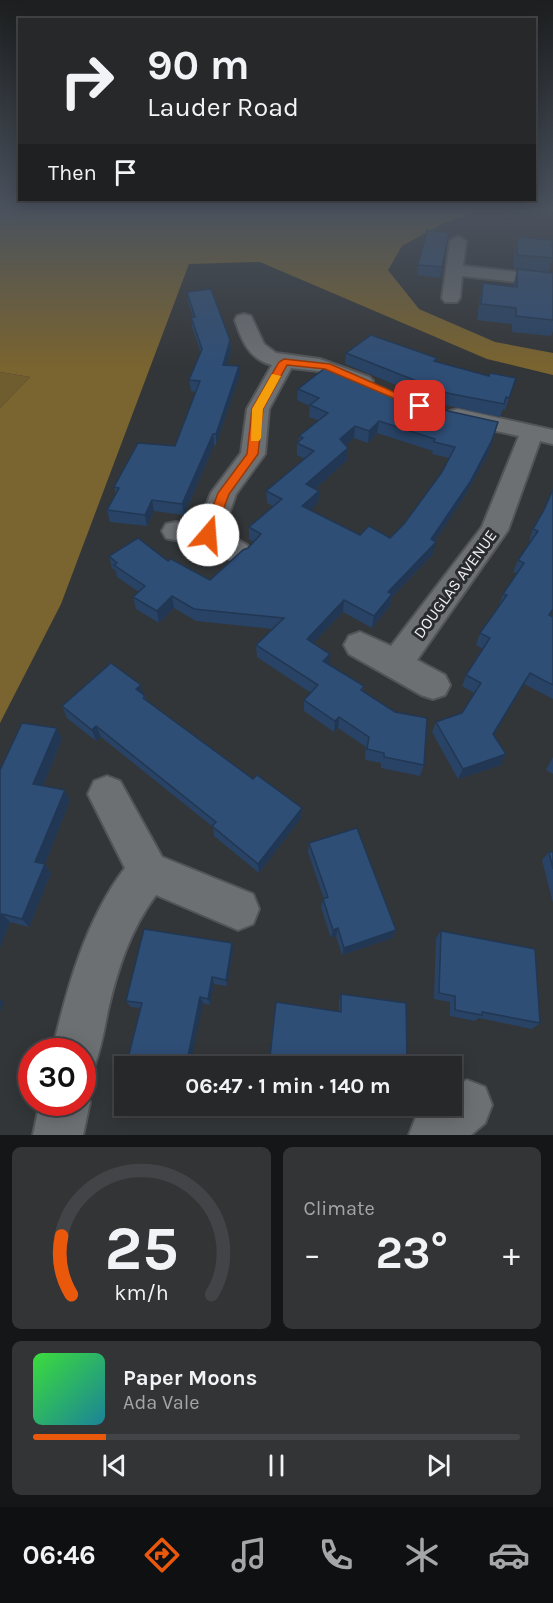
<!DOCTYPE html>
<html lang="en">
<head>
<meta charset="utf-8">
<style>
	:root { --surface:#26282a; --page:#323436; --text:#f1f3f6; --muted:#a4a6a8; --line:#424447; --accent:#ea580c }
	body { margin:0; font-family:Karla,sans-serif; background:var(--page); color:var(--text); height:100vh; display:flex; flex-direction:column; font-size:22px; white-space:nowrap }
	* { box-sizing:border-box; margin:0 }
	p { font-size:20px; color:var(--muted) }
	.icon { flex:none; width:33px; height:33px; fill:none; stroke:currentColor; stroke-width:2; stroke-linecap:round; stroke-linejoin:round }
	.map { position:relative; height:1135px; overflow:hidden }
	.side { display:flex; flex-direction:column; gap:12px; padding:12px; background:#151617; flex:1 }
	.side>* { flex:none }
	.top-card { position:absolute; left:18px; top:18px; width:518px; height:183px; border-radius:0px; box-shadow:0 3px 15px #0003,0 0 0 2px var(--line); background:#26282a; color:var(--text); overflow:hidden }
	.speed { position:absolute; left:18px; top:1038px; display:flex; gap:12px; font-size:30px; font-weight:700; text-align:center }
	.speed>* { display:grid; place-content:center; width:78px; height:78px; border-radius:50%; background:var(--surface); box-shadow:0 3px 15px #0003,0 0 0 2px var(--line); line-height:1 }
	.speed .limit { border:9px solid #d22; background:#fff; color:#111 }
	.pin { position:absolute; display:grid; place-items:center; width:51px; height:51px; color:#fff; margin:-26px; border-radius:12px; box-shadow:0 3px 9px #0006 }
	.me { position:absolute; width:66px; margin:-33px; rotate:18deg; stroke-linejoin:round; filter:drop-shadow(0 0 4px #0008) }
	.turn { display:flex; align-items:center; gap:21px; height:126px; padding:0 30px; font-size:27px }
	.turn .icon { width:78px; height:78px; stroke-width:2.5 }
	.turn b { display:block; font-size:42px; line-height:51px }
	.then { display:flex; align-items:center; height:57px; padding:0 30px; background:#0003; gap:12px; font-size:22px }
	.big { font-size:45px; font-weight:700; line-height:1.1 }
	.side .widget { flex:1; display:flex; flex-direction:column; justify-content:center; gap:9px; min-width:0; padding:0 21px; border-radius:9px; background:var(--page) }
	.side .dial { align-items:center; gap:0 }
	.dial svg { height:156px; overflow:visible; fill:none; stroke:var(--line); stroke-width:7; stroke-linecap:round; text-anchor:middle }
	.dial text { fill:var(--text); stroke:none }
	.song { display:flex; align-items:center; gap:18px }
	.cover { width:72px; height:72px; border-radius:9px; background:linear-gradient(135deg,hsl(120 70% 55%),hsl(190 70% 35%)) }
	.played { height:6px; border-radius:3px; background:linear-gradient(90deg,var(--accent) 15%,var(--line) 15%) }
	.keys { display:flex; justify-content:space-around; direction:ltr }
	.heat { display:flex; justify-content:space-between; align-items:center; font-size:33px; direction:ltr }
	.side .tiles { flex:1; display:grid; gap:12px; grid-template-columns:1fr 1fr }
	.widget:last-child { grid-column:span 2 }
	.trip { position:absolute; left:114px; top:1056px; width:348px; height:60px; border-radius:0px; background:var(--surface); box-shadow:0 3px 15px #0003,0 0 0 2px var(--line); font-weight:700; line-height:60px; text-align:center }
	.dock { display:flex; height:96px; justify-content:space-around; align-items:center; background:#0f1011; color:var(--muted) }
	.dock .icon { width:42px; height:42px }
	.dock .active { color:var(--accent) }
	.dock b { font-size:27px; color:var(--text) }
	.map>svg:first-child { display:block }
</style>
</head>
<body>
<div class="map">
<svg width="553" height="1135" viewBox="0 0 553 1135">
	<rect width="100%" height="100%" fill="#333638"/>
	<path fill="#6f5c2f" d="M0,372l30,5 -30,31z"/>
	<path fill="#7a642f" d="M0,209h484l-40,14 -42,23 -14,24 31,39 76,33 58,11v22l-66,-16 -227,-97 -71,2 -128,340 -61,119v-315l30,-31 -30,-5z"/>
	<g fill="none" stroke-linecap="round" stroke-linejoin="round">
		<g stroke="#525457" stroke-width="4">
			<g id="minor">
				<path d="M458,236l8,5 -3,25 90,10v10l-91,-10 -2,22 -3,4h-12l-3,-4 8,-57z"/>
				<path d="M244,314l7,2 13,28 12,9 44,6 49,18 4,4 -4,4 -7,2 -43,-16 -28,-3 -22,41 -4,45 -29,40 -13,37 24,14 4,7 -4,7c-23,7 -28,-11 -48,-16 -11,-2 -22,-2 -33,-5l-4,-7 4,-7 10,-2 23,2 12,-31 30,-40 6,-44 25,-44c-23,-6 -30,-24 -37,-45l2,-4z"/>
				<path d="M458,409l95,21v14l-13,-3 -32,89 -91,130 28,15 5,10 -5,10 -12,4 -12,-4 -72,-41 -5,-9 5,-9 11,-4 31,14 91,-119 37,-91 -69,-15 -3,-5 3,-5z"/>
				<path d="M107,776l13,5 42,76 91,37 6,15 -6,15 -15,6 -82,-35c-26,35 -38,73 -48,115 -4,20 -7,40 -15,59l-11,4v-21h-30c15,-64 33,-131 73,-184l-37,-74 6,-13z"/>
				<path d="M467,1080l18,7 7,18 -7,18 -14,12h-62l7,-18 13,-11h23v-19z"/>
				<path d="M82,1085l8,17 -7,33h-50l7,-33h42z"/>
			</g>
		</g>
		<use href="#minor" fill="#6d7073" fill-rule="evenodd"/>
	</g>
	<g fill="#284365" fill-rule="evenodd">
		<path d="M449,233l-9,45 -23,-3 1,-10z"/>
		<path d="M518,237l35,21 -4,14 4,1v58l-2,5 -39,-4v-8l-35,-4 3,-22 3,-15 30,3 4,-16 -3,-1v-18z"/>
		<path d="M187,292l43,48 1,11 -4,14 12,12 -23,68h-2l-30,70 -30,-4 -7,15 -37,-4 -3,-12 9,-16 -2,-7 61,-41 21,-54 -5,-1 -2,-11 12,-27 -9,-26 -1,-10h2l-5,-15z"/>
		<path d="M346,353l91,9 52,14 27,2 -11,32 -2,-1 -3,8 -55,-12 -100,-41z"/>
		<path d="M298,389l132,18 68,15 -9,30 -23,42 -31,47 -2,13 -42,44 -1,8 -18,22 -29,-16 -30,31 16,21 35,22 -1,6 61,73 -4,11 -39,-8v-5l-16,-3 1,-13 -28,-19 -4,4 -30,-21v-11l7,-7 -54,-36 -1,-12 17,-16 -77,-8 -22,-13 -15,15 -23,-14 -3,-12 6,-5 -22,-15 -1,-6 -4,-3 -3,-12 59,5 42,19 38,-32 6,-6 -5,-3v-12l24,-21 -6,-3 -1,-12 39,-32 -8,-4v-12l1,-1 1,-6 19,-16 -9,-3 1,-11 -13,-6zM377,433l56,18 -1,3 17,4 -7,14 -38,52 -14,14 -30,-3 -50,-25 8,-7 1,-12 -4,-2 32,-29 1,-12 -2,-3 8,-7 14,5z"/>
		<path d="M544,510l7,105 2,2v82l-29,-15 -30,51 12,19 -5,11 -43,14 -26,-47 4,-10 26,-9 12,-20 -12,-7 4,-11 17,-26 -7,-4 4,-12 20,-27 -1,-1 4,-11 14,-21 -4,-1 5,-12 13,-19h-2l4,-12z"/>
		<path d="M143,694l2,2 2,5 106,78 49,29 -1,10 -42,55 -45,-37 -1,-9 -112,-90 -5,4 -29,-23 -5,-12z"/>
		<path d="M62,739l-19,47 27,14 -25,64 6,9 -22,54 -19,-5 -10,25v-177z"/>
		<path d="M553,757v17l-7,-4z"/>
		<path d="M309,843l87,87 -4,8 -50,17 -6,-19 -5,2 -10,-31 2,-8h1l-16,-47z"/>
		<path d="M549,852h4v51l-11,-43z"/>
		<path d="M441,931l99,92 -8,6 -53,-11 -4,3 -25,-5v-14l-16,-3 2,-61z"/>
		<path d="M233,951l-6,35 -13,-2 -4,21 -7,-2 -63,5 -9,-1 -5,-6z"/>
		<path d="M341,994l66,72 -68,-54v-12z"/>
	</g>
	<g fill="#213753">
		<path d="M230,340l1,11 -7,25 -1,-11z"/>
		<path d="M239,366v11l-23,68v-11z"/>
		<path d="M379,421l-2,12 -9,10 1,-12z"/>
		<path d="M498,422l-9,30 -23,42 -35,53 5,-5 -3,12 -42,44 -1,8 -18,22 2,-12 14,-24 43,-53z"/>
		<path d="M355,426l-1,12 -15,13 1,-12z"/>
		<path d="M213,434l1,11 -30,70 -2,-11z"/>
		<path d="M348,448l-1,12 -41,37v-13z"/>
		<path d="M319,491l-1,12 -16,15v-12z"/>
		<path d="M152,500l2,11 -7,15 -2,-11z"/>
		<path d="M172,596l2,12 -15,15 -2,-12z"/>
		<path d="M344,600l-1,12 -37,39 1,-12z"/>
		<path d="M330,654l-1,11 -6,-4z"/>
		<path d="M530,673l-6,11 -36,61 5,-11z"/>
		<path d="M141,685l3,11 -8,-7z"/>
		<path d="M339,717l-1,11 -4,4 1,-11z"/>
		<path d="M96,726l5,11 -5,4 -4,-11z"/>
		<path d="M57,728l5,11 -23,56 -6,-11z"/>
		<path d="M506,754l-5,11 -43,14 5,-10z"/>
		<path d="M65,790l5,10 -28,72 -7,-10z"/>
		<path d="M302,808l-1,10 -42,55 -1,-9z"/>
		<path d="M45,864l6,9 -22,54 -7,-8z"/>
		<path d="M2,914l8,8 -10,25v-27z"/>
		<path d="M338,928l-2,8 -5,2 2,-8z"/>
		<path d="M396,930l-4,8 -50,17 2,-7z"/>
		<path d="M232,943l1,8 -6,35 -1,-6z"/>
		<path d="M212,977l2,7 -4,21 -2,-6z"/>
		<path d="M200,997l3,6 -13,63h-4z"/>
		<path d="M0,999l4,3 -4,9z"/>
	</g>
	<g fill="#2f4e76" stroke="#213753" stroke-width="1.5" fill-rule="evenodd">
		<path d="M427,230l22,3 -7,34 -24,-2z"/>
		<path d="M518,237l34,3 1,18 -36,-3z"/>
		<path d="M517,269l36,4v47l-37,-4v-8l-35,-4 2,-21 34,4z"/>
		<path d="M211,289l19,51 -7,25 16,1 -23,68h-3l-31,70 -30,-4 -7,15 -38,-5 12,-22 -5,-1 24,-44 37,3 25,-65 -11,-1 13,-31 -11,-32h4l-8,-25z"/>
		<path d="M371,335l66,23 -3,3 55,15 1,-3 26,5 -7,20 -3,-1 -2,7 -57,-11 -101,-40z"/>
		<path d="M329,365l101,42 68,15 -6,18 -22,42 -39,57 5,3 -48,50 4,2 -18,22 -30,-16 -37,39 23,15 -7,7 41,25 -3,4 34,22 32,6 -3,47 -40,-8v-4l-17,-4 2,-12 -30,-20 -4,4 -31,-21 14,-15 -62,-40 28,-27 -90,-9 -22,-13 -15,15 -24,-14 12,-11 -31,-21 3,-2 -8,-7 29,-18 30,23 3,-2 39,21 33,-30 5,-2 13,-14 -12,-7 33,-28 -16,-8 48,-40 -17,-8 6,-5 -4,-2 29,-23 -18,-8 9,-7 -21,-9zM379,421l56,18 -1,3 21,5 -13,25 -38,52 -14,14 -21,-12 -9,9 -58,-29 17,-15 -13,-7 42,-36 -8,-9 15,-13 14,5z"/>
		<path d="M553,489v120l-4,6 4,2v68l-23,-12 -37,61 13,20 -43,15 -27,-47 26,-9 19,-30 -15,-8 24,-37 -10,-5 27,-38 -4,-1 21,-31 -6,-3 20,-29 -5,-2 11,-19z"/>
		<path d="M111,663l30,22 -5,4 9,7 -2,2 110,81 4,-4 45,33 -44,56 -46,-38 4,-4 -120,-96 -4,4 -30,-24z"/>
		<path d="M22,723l35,5 -24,56 32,6 -30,72 10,2 -23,55 -20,-5 -2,6v-150z"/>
		<path d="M357,828l39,102 -52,18 -6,-20 -5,2 -10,-31 5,-2 -19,-54z"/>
		<path d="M549,852h4v17z"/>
		<path d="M144,929l88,14 -6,37 -14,-3 -4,22 -8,-2 -14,69h-60l16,-63 -16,-2z"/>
		<path d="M441,931l94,18 5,74 -58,-11v3l-27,-5v-14l-16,-3z"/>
		<path d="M341,994l65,9 1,63h-138l7,-64 65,10z"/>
	</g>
	<linearGradient id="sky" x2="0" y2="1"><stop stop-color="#1c1e1f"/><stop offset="0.57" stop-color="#4a525e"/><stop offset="1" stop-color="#4a525e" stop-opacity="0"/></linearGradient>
	<rect width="553" height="368" fill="url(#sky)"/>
	<path fill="#ea580c" stroke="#983908" stroke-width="1.5" d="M284,359l46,5 96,42 -2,2h-7l-92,-39 -38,-4 -24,44 -5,45 -29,40 -16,44h-9l-2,-3 16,-42 29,-39 5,-45 27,-47z"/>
	<path fill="#f59e0b" d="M272,374l9,2 -18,33 -2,29 -2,3h-8l1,-32z"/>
	<g text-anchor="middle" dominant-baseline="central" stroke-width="6" stroke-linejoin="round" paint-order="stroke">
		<g font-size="16" fill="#eff0f2" stroke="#292b2e">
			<text transform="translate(455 584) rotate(-54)">DOUGLAS AVENUE</text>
		</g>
	</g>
</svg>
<div class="speed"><div class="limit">30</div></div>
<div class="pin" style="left:420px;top:406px;background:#d93025"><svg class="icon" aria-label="arrive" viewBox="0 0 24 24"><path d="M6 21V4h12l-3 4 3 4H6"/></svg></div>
<svg class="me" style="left:208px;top:535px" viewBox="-20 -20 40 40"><circle r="19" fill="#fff"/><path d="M0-13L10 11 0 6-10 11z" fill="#ea580c"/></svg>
<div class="trip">06:47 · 1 min · 140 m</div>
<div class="top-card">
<div class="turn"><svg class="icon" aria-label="right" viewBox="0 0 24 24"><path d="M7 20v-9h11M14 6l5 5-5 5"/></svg><div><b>90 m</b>Lauder Road</div></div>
<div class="then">Then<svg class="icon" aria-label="arrive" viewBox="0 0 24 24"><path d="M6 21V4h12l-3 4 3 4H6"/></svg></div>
</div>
</div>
<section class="side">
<div class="tiles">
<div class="widget dial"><svg viewBox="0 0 100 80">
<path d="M14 69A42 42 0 1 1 86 69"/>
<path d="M14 69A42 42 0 0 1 9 39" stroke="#ea580c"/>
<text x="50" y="56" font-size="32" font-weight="700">25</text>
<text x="50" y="72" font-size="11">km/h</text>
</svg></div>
<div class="widget"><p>Climate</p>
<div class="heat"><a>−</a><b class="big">23°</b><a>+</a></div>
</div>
<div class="widget">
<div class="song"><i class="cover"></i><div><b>Paper Moons</b><p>Ada Vale</p></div></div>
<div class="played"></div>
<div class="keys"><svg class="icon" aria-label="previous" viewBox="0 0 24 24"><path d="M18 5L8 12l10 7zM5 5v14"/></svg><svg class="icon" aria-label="pause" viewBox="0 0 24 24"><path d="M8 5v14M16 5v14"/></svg><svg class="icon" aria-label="next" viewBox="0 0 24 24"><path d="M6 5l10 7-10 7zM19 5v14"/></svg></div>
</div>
</div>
</section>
<nav class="dock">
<b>06:46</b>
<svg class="icon active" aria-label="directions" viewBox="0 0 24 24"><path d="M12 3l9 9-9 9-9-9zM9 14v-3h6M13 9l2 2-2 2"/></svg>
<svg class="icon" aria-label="music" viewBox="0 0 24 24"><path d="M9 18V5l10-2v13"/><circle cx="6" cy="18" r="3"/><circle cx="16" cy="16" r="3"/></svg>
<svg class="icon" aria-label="phone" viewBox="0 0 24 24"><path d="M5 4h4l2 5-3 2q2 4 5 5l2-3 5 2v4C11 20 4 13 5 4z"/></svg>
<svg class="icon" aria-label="climate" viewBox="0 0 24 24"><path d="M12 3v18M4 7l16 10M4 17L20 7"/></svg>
<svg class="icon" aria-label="car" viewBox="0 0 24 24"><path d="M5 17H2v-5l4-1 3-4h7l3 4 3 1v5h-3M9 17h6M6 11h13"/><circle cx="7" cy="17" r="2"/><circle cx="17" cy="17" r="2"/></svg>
</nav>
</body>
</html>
